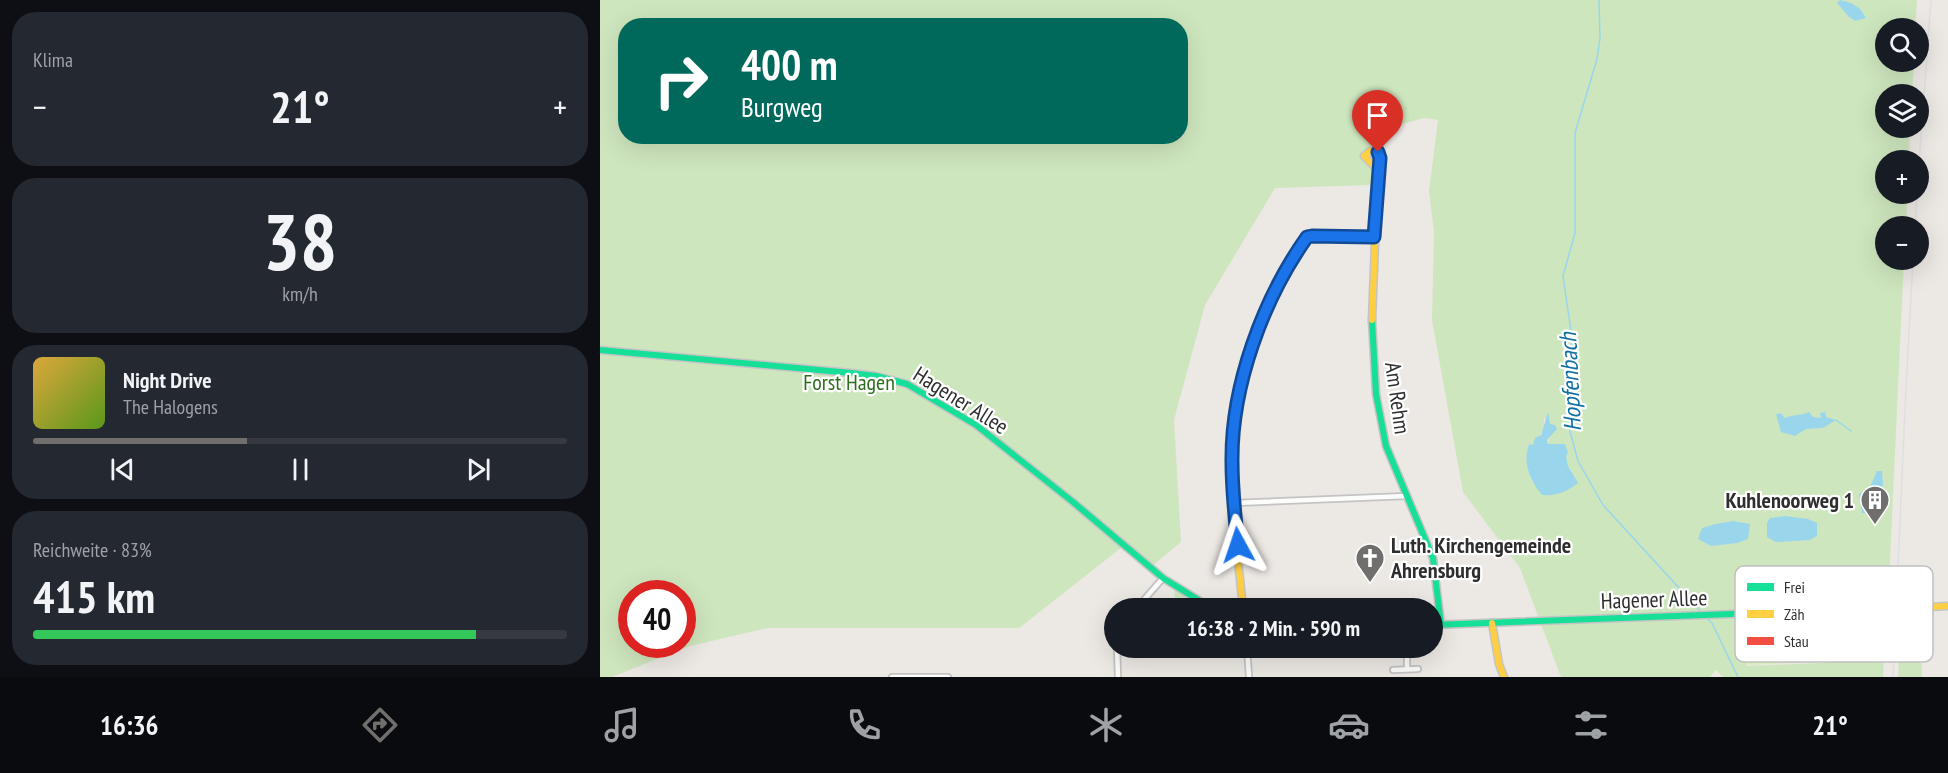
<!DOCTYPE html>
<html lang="de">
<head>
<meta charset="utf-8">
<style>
	:root { --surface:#171b24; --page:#242831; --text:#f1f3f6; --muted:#9ea1a6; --line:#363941; --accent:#706f6e }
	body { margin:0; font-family:"PT Sans Narrow",sans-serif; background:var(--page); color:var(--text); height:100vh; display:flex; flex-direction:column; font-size:22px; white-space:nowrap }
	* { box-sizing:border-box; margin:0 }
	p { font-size:20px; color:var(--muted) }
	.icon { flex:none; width:33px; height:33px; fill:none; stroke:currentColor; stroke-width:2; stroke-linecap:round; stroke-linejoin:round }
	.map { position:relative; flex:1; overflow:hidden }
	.details { display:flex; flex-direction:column; gap:12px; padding:12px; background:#0d0f14; width:600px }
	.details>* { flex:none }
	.guide { position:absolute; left:18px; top:18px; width:570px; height:126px; border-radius:24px; box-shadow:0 6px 24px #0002; background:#00695c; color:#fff; overflow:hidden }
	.controls { position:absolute; left:1275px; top:18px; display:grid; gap:12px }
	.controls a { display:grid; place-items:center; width:54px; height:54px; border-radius:50%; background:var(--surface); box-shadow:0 6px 24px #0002; font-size:30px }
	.speed { position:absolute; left:18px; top:580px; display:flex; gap:12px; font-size:30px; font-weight:700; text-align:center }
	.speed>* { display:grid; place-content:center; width:78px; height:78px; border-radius:50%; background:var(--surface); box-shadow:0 6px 24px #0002; line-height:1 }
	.speed .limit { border:9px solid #d22; background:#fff; color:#111 }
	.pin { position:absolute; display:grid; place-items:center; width:51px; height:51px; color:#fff; margin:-62px -26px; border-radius:50% 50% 50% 0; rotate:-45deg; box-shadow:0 0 6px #0007 }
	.pin .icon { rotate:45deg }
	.me { position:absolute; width:66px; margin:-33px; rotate:355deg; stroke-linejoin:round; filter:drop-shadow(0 0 4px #0008) }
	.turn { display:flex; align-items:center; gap:21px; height:126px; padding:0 24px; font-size:27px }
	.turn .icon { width:78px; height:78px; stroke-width:2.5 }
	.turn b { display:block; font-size:42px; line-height:51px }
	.big { font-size:45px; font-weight:700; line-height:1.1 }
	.details .card { flex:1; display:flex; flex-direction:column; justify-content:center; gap:9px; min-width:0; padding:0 21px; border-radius:24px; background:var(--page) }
	.details .dial { align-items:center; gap:0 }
	.dial b { font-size:78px; line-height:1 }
	.song { display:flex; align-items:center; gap:18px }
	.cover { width:72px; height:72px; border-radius:9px; background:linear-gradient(135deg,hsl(40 70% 55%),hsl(90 70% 35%)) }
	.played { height:6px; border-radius:3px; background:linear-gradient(90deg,var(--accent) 40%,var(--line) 40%) }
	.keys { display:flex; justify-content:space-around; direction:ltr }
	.heat { display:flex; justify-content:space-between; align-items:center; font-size:33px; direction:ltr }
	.charge { height:9px; border-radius:4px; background:linear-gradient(90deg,#34c759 83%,var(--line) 0) }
	.trip { position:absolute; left:504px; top:598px; width:339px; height:60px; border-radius:30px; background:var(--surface); box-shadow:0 6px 24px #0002; font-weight:700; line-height:60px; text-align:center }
	.tab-bar { display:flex; height:96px; justify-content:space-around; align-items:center; background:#090b0e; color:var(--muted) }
	.tab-bar .icon { width:42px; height:42px }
	.tab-bar .on { color:var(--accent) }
	.tab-bar b { font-size:27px; color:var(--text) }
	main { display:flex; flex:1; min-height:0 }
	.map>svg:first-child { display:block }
</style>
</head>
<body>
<main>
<section class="details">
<div class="card"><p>Klima</p>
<div class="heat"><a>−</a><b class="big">21°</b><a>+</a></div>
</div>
<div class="card dial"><b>38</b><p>km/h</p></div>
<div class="card">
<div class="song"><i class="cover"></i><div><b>Night Drive</b><p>The Halogens</p></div></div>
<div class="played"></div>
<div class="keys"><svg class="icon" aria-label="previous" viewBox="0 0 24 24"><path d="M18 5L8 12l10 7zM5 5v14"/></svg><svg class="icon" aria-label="pause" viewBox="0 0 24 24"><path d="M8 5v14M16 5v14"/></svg><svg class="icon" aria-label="next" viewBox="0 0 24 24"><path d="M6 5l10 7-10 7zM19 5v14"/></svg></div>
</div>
<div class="card"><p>Reichweite · 83%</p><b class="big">415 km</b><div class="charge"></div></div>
</section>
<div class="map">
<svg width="1348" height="677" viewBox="0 0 1348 677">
	<rect width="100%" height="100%" fill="#ece8e4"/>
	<g fill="#cee6be" fill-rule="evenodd">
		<path d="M0,0h1240l-2,3 2,-3h77l-2,28h-29v34h28l-2,32h-26v34h24l-1,32h-23v34h21l-1,32h-20v34h18l-16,342 -142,5 1,59 137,-6 -1,17h-160l-7,-7 -6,7h-149l-41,-109 -57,-76 -31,-172 2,-87 -5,-42 9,-71 -14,-2 -39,11 -13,56 -97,3 -70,117 -31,115 7,122 -29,24 -26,-22 -107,84h-252l-77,18 -78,31h-12zM26,26h554v110h-554zM1181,413l4,5 17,-3 20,4 4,-2 9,3c-25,16 -35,6 -59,-6zM944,418l6,6 -2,20 8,1 10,11 2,10 4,6 -40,10c-4,-13 -8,-24 -3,-38l4,1c7,-9 12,-16 11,-27zM1283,486l-11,13 -3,14 -10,-19 11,-7zM32,594h50v51h-50z"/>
		<path d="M574,588l33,21h-31z"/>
		<path d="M1320,614l2,63h-24l3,-59 7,-3z"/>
	</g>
	<path fill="#d9eabb" d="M1264,618v9l17,1 -1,31 -132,6 -1,-43z"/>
	<g fill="#99d6ec">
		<path d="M1240,0c13,3 20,6 26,18l-11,3 -6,-4 -12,-14z"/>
		<path d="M948,412l2,12 5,1 2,4 -10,11 1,4h17l3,9 -2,3 2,10 10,17c-11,9 -22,13 -36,12 -12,-15 -20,-32 -13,-51l4,1 2,-7 6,-3z"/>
		<path d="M1209,412l4,5 8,1 -1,-5 5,-1 1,5 10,3 -13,8 -17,1 -11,7 -14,-4 -5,-18 5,-1 4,5c9,-4 16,-2 24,-6z"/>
		<path d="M1277,471h5l1,15 -11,13 -3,14h-7l-3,-19 11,-7z"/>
		<path d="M1185,516l23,3 9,4v13l-7,4 -34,2 -9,-5v-14l3,-5z"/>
		<path d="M1133,521l17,3 -2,15 -11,4 -26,3 -13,-7 4,-11 14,-4z"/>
	</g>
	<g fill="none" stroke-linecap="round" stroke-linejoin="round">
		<g stroke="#99d6ec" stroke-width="1.5">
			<path d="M999,0l1,38 -3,21 -22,74v100l-12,43 9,62 1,44 -5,42 10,37 25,44 99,108"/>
			<path d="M1236,420l15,11"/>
			<path d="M1107,618l5,5 26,54"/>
		</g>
		<g stroke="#c5c4c5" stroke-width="8">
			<g id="street">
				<path d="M634,503l173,-7"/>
				<path d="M536,609l27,-31"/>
				<path d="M517,648l1,29"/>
				<path d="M647,648l2,29"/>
				<path d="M807,648v21"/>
				<path d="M793,670l25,-1"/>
				<path d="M292,677h56"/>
			</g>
		</g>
		<g stroke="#c5c4c5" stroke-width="9">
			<g id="fast">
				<path d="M772,320l4,74 10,52 47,112 8,67"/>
				<path d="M0,350l251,23 25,3 31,8 69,41 97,77 90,76 50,31"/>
				<path d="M832,625l461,-17"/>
			</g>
		</g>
		<g stroke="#c5c4c5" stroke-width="9">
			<g id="slow">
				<path d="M772,320l6,-153 2,-9 -2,-6 -8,-1 -6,5 9,9 5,2"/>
				<path d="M1309,608l39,-2"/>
				<path d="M643,609c-4,-45 -11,-89 -11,-134 0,-51 10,-102 28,-150"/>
				<path d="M892,623l7,41 5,13"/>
			</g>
		</g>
		<g stroke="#c5c4c5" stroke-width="9">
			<path id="jam" d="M660,325l17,-37 30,-51h67"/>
		</g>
		<use href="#street" stroke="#fcfcfb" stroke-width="4.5"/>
		<use href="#fast" stroke="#16e098" stroke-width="6"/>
		<use href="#slow" stroke="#ffcf43" stroke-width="6"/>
		<use href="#jam" stroke="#f24e42" stroke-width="6"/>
		<g stroke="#dfdfe1" stroke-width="1.5">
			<path d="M1318,175l13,-175"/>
			<path d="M1315,226l2,-32"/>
			<path d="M1293,677l13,-289 7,-128"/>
		</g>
		<g stroke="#c5c4c5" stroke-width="9" stroke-linecap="butt">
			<path id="fast-bridge" d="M1293,608h16"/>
		</g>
		<use href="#fast-bridge" stroke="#16e098" stroke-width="6"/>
	</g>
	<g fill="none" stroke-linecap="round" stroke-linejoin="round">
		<g stroke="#114b97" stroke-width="15">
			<path id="route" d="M638,545c-3,-27 -6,-55 -6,-83 -1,-76 31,-163 75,-225l5,-1 62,1 6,-79 -2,-6"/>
		</g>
		<use href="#route" stroke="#1a73e8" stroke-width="10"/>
	</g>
	<defs>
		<g id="building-pin" transform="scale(1.5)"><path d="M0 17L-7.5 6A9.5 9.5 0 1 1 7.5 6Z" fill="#706f6e" stroke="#fff"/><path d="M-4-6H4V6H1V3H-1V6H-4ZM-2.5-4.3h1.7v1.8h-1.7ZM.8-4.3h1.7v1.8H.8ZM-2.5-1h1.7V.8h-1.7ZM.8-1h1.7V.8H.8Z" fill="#fff"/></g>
		<g id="church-pin" transform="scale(1.5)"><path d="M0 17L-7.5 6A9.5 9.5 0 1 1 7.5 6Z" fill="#706f6e" stroke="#fff"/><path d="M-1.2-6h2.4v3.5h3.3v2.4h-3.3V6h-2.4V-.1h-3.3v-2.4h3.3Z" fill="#fff"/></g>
	</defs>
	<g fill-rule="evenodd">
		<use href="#building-pin" x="1275" y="500"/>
		<use href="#church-pin" x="770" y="558"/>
	</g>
	<g text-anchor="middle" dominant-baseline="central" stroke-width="4.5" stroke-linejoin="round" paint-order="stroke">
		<g font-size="22" fill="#2c6e1b" stroke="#fff">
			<text x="249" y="382">Forst Hagen</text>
		</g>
		<g font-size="22" fill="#2e2e2e" stroke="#fff">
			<text transform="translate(798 398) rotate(82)">Am Rehm</text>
			<text transform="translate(361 400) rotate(32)">Hagener Allee</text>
			<text transform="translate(1054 599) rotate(-2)">Hagener Allee</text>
		</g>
		<g font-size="22" font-weight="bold" fill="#2e2e2e" stroke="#fff" text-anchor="end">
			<text x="1254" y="500">Kuhlenoorweg 1</text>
			<text x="791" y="545" text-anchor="start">Luth. Kirchengemeinde<tspan x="791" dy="25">Ahrensburg</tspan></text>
		</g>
		<g font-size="24" font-style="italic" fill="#0d6fa3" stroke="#fff">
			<text transform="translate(970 382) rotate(-93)">Hopfenbach</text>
		</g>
	</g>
	<rect x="1135" y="566" width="198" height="96" rx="9" fill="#fff" stroke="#c0c0c0" stroke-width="1.5"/>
	<rect x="1147" y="583" width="27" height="8" fill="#16e098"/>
	<rect x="1147" y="610" width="27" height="8" fill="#ffcf43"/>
	<rect x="1147" y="637" width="27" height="8" fill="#f24e42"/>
	<g font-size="16" fill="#2e2e2e">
		<text x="1184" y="593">Frei</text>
		<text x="1184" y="620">Zäh</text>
		<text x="1184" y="647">Stau</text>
	</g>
</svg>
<div class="controls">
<a><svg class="icon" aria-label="search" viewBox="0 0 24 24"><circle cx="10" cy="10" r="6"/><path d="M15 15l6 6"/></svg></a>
<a><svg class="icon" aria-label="layers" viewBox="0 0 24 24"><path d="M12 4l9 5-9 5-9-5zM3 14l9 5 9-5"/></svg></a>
<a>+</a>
<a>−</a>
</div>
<div class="speed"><div class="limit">40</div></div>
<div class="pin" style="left:778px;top:152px;background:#d93025"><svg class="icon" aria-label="arrive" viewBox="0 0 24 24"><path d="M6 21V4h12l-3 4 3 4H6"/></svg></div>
<svg class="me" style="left:638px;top:545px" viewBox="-20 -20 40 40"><path d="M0-17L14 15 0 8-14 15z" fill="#1a73e8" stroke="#fff" stroke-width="4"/></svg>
<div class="trip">16:38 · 2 Min. · 590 m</div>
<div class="guide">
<div class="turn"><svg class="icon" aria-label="right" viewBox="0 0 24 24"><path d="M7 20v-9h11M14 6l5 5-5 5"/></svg><div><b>400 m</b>Burgweg</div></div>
</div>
</div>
</main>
<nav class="tab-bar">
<b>16:36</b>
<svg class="icon on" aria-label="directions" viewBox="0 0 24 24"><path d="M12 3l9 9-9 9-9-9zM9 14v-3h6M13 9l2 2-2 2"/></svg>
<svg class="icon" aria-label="music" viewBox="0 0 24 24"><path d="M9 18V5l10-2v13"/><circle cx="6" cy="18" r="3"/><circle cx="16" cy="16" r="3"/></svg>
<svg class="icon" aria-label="phone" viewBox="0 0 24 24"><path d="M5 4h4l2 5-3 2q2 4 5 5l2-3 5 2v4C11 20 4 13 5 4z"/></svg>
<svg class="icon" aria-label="climate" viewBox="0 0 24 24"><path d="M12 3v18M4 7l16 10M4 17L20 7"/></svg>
<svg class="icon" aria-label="car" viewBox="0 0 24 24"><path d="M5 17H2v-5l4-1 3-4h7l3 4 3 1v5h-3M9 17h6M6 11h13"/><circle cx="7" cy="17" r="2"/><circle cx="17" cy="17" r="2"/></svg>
<svg class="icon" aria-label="filters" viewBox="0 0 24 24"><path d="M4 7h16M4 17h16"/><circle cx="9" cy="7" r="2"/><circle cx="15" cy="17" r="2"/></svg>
<b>21°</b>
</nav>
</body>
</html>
